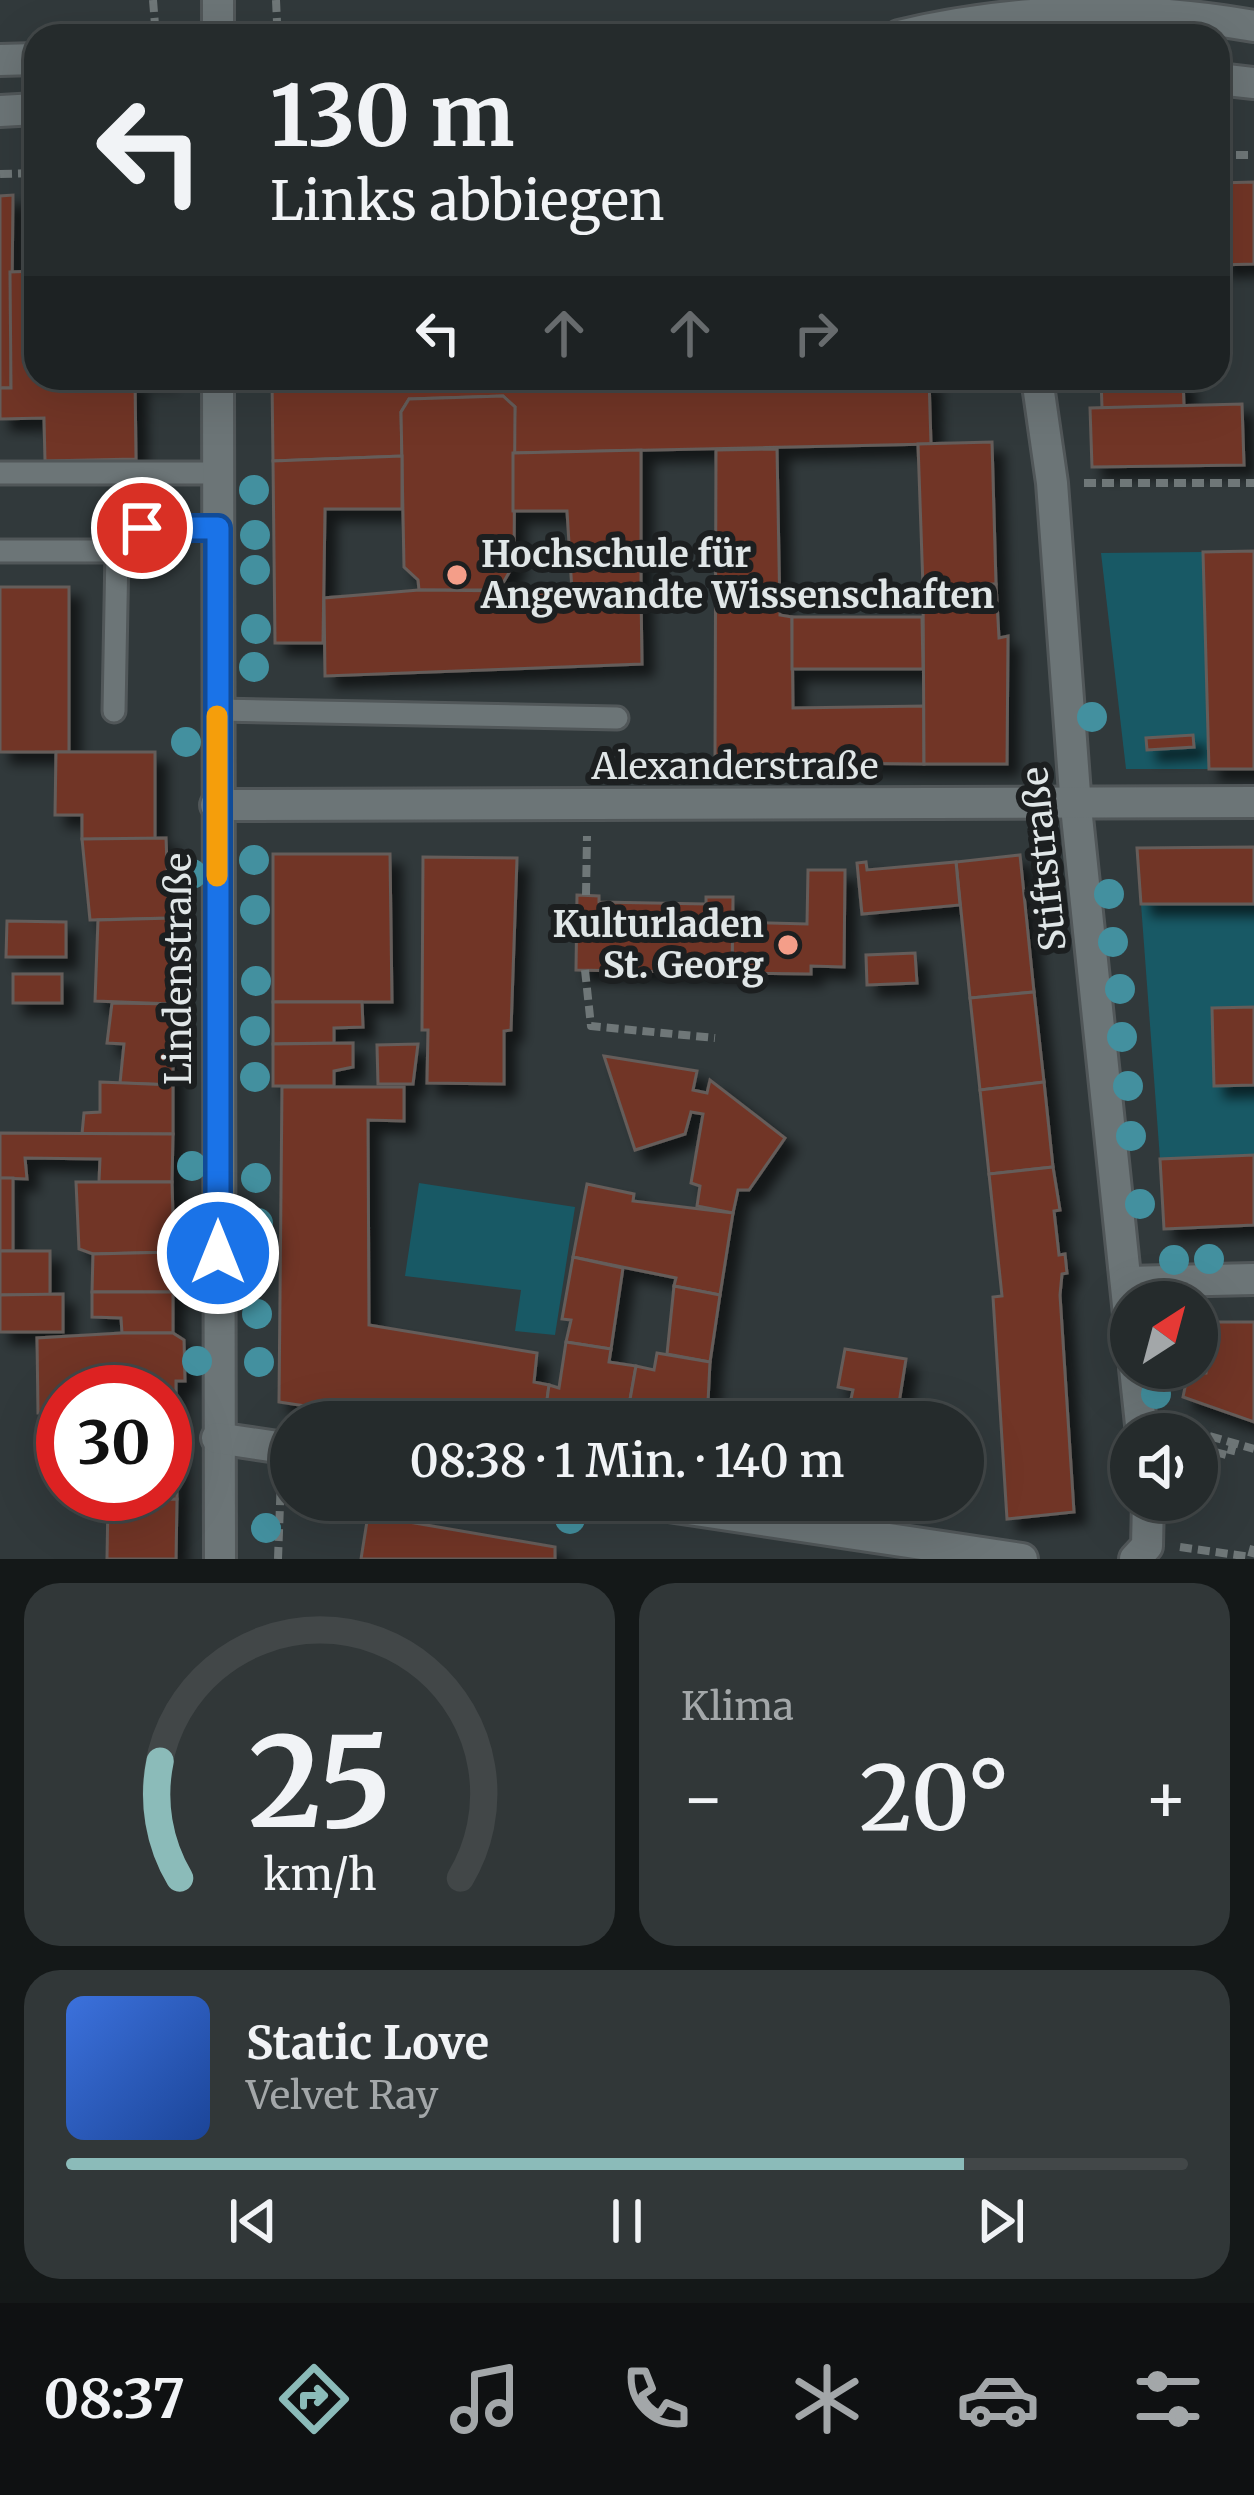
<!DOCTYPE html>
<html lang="de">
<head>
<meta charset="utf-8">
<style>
	:root { --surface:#252b2c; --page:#313738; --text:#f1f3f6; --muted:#a3a7a9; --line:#424748; --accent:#8bbbb9 }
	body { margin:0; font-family:Merriweather,serif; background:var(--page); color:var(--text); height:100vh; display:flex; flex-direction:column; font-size:45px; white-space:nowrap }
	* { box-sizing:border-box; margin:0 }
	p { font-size:39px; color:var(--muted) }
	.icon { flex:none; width:66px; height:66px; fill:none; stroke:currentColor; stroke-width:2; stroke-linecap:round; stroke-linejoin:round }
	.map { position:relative; height:1559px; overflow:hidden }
	.details { display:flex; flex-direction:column; gap:24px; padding:24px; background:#141818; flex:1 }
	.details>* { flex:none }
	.top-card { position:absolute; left:24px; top:24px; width:1206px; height:366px; border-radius:36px; box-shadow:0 12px 48px #0002,0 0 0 3px var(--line); background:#252b2c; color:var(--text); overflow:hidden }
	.needle { width:78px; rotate:36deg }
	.fabs { position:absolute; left:1110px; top:1281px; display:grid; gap:24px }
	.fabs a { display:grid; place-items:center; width:108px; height:108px; border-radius:50%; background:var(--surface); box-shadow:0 12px 48px #0002,0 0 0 3px var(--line); font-size:60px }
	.speed { position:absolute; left:36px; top:1365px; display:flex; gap:24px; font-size:60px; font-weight:700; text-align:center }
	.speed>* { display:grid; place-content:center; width:156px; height:156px; border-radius:50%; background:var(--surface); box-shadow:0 12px 48px #0002,0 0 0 3px var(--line); line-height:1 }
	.speed .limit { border:18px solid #d22; background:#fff; color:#111 }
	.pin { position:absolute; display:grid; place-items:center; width:102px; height:102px; color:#fff; margin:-51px; border:6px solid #fff; border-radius:50%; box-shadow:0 3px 12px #0007 }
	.me { position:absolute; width:132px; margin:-66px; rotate:0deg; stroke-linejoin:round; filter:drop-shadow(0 0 9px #0008) }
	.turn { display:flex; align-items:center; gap:42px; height:252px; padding:0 48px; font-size:54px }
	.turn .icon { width:156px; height:156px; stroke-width:2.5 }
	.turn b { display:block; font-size:84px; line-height:102px }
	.lanes { display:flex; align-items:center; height:114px; padding:0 48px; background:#0003; justify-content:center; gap:60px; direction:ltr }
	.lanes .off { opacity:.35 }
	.big { font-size:90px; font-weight:600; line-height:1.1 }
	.details .widget { flex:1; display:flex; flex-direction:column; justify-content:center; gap:18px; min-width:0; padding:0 42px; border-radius:36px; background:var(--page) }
	.details .dial { align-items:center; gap:0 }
	.dial svg { height:312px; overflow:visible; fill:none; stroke:var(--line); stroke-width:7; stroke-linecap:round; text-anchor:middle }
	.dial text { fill:var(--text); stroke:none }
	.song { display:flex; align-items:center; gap:36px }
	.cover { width:144px; height:144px; border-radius:18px; background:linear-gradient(135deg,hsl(220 70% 55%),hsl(220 70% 35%)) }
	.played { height:12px; border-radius:6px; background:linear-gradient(90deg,var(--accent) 80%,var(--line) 80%) }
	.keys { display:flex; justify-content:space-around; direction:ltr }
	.heat { display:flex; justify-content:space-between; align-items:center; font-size:66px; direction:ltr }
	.details .tiles { flex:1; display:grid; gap:24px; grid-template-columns:1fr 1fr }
	.widget:last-child { grid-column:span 2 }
	.trip { position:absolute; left:270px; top:1401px; width:714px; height:120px; border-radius:60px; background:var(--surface); box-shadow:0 12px 48px #0002,0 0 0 3px var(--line); font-weight:600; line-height:120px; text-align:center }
	.tabs { display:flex; height:192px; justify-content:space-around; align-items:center; background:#0f1112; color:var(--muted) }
	.tabs .icon { width:84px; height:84px }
	.tabs .selected { color:var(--accent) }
	.tabs b { font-size:54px; color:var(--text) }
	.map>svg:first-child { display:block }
</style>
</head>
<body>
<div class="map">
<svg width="1254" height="1559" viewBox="0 0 1254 1559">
	<defs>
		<filter id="shadow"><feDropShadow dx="11" dy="11" stdDeviation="6" flood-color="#0009"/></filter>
	</defs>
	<rect width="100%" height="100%" fill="#31393b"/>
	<g fill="#185965">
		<path d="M1203,552l6,217h-83l-25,-216z"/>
		<path d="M1141,904h113v251l-94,4z"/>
		<path d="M419,1183l156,24 -20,128 -40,-4 6,-41 -116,-14z"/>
	</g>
	<g fill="#713527" stroke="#655d5a" stroke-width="3" filter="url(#shadow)">
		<path d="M1254,182v82l-36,1v-82z"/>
		<path d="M13,195l-2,193h-11v-192z"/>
		<path d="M36,271v107h131l-32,1 1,80 -91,2 -1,-43 -44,1v-31h11l-1,-116z"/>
		<path d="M272,378h657l2,66 -418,9 2,-46 -12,-11 -94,3 -8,13 1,44 -129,5z"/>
		<path d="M1101,378h82l1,28 -82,2z"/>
		<path d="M503,396l12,11 -1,157 -15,26h-80l-1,-10 -14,-13 -3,-155 8,-13z"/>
		<path d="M1242,404l2,61 -152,2 -2,-59z"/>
		<path d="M992,442l4,142 -73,3 -5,-143z"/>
		<path d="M777,449l3,166 12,2 1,91 131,-2v58l-209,-2 1,-312z"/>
		<path d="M641,450v142l-69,-1 -5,-80h-54v-58z"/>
		<path d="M402,456v53h-77l-2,134h-48l-2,-182z"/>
		<path d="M1254,551v218h-45l-6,-217z"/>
		<path d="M996,584l3,54 9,-2 -1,128h-83l-1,-177z"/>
		<rect x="0" y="587" width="69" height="165"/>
		<path d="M419,590l222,2 1,72 -317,12 -1,-78z"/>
		<path d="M792,617h130l1,52h-131z"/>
		<path d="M1193,735l1,12 -47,3 -1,-12z"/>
		<path d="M56,752h99v88l-73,-1v-24h-27z"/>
		<path d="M166,838l3,80 -79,2 -8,-81z"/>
		<path d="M1254,847v57h-113l-4,-56z"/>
		<path d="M273,854h117l2,148h-119z"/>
		<path d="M1020,855l14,137 -64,6 -14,-136z"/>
		<path d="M423,857l94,1 -6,172 -7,1v53l-77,-1 1,-53h-6z"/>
		<path d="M866,862l1,8 89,-8 4,43 -98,9 -5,-51z"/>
		<path d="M808,870h37l-1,97 -33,-1v8l-79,-1v-51l75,2z"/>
		<path d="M577,895l22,1v6l107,2v-7h27l-1,76 -156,-3z"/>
		<path d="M174,918l-1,86 -78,-3 3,-81z"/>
		<path d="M7,921l59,1v35h-60z"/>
		<path d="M915,953l2,30 -50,2 -1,-30z"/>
		<rect x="13" y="974" width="49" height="29"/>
		<path d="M1034,992l10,90 -64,8 -10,-92z"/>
		<path d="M273,1002h89l1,25 -29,1v15l-61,1z"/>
		<path d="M112,1003l61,1v81l-53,-2 4,-39 -17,-1z"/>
		<path d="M1254,1007v78l-40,1 -2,-78z"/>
		<path d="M353,1043v24l-19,4v15h-61v-42z"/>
		<path d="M418,1044l-5,40h-35l-1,-39z"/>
		<path d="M604,1056l93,15 -4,19 14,3 3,-13 75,58 -36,52h-11l-5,23 -36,-7 3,-20 -9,-3 12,-69 -12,-2 -6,22 -50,16z"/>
		<path d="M100,1082l73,3v49h-91l2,-21 16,-1z"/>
		<path d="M1044,1082l9,85 -64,7 -9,-84z"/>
		<path d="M282,1087h122v34l-36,-1 1,205 168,28 -3,29 15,3 -5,37h-133l-132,-20z"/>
		<path d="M0,1133l173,1 -1,48h-73l1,-23 -75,-1 2,21 -27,-1z"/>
		<path d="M1254,1155v70l-90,4 -4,-70z"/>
		<path d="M1053,1167l7,43 -6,1 5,44 6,-1 2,19 -5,1 -2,21 14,217 -67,7 -14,-222 9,-1 -13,-122z"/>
		<rect x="0" y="1178" width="13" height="73"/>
		<path d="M76,1182h96l2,70 -81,2 -14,-5z"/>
		<path d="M587,1184l47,10 -1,7 100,12 -13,82 -46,-9 2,-8 -103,-21z"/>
		<rect x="0" y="1251" width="50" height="44"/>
		<path d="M174,1252l-1,40h-81l1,-38z"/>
		<path d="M573,1257l50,11 -12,81 -45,-7 5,-22 -9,-1z"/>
		<path d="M674,1286l46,9 -10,67 -43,-8z"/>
		<path d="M92,1292h81v41h-51l-1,-15 -29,-1z"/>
		<path d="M63,1294v38h-63v-37z"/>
		<path d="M1212,1322h42v100l-71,-25 5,-24h18z"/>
		<path d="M122,1333h51l11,7 1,41h-9v39h-11v-28h-102v20l-25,1 -1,-75z"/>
		<path d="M566,1342l45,7 -2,13 27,4 -10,56h-82l5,-37 10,3z"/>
		<path d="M845,1349l61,10 -9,57 -48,-8 4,-18 -15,-3z"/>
		<path d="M657,1353l53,9 -3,60h-81l10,-56 18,4z"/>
		<path d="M793,1400l104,16 21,6h-131z"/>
		<path d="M710,1404l78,13 -1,5h-80z"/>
		<path d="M165,1420h11l1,79 -69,1v-6h57z"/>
		<path d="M177,1499l-1,60h-69l1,-59z"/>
		<path d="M368,1515l187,32v12h-194z"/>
	</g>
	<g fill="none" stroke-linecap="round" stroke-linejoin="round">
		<g stroke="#515759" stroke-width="27">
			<g id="lane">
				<path d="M0,473h218"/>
				<path d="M0,551h117"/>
				<path d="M217,710l400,8"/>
				<path d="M114,711l3,-160 25,-23h75"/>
			</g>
		</g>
		<g stroke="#515759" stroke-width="36">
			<g id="street">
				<path d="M218,0v36"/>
				<path d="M218,378l2,1181"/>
				<path d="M1037,378l15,105 24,324 55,527"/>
				<path d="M216,805l1038,-3"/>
				<path d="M1126,1282l128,-3"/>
				<path d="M1135,1368l7,66"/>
				<path d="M217,1438l74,11"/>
				<path d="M629,1500l393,59"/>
				<path d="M1135,1559l12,-13 1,-46"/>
			</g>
		</g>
		<g stroke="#515759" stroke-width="36">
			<g id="secondary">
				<path d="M899,36c116,-28 238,-31 355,-10"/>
				<path d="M0,60l36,-1"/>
				<path d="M1218,79l36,4"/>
				<path d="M0,111l36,-2"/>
			</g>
		</g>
		<g stroke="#6f7778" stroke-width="8" stroke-dasharray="12 6" stroke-linecap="butt">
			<path d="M153,0l2,25"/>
			<path d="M276,0l1,22"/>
			<path d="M1218,155h36"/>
			<path d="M0,174l36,-1"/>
			<path d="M1084,483h170"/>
			<path d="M586,895l1,-59"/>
			<path d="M585,970l6,56 124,12"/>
			<path d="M1175,1426l79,23"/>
			<path d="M1197,1447l33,9 3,-12"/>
			<path d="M1180,1547l71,10 3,-11"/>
			<path d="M278,1559l3,-82"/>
		</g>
		<use href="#lane" stroke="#6c7577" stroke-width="21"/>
		<use href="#street" stroke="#6c7577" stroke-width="30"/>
		<use href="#secondary" stroke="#6c7577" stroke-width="30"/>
	</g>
	<g fill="#43909f">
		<circle cx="254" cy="490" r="15"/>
		<circle cx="255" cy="535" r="15"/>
		<circle cx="255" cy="570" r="15"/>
		<circle cx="256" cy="629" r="15"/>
		<circle cx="254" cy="667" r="15"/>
		<circle cx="1092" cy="717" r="15"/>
		<circle cx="186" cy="742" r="15"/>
		<circle cx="254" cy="860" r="15"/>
		<circle cx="192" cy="874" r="15"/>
		<circle cx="1109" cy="894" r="15"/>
		<circle cx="255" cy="910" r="15"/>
		<circle cx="1113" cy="942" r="15"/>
		<circle cx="256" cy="981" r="15"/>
		<circle cx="1120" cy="989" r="15"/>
		<circle cx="255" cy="1031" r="15"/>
		<circle cx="1122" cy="1037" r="15"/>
		<circle cx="255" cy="1077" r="15"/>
		<circle cx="1128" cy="1086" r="15"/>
		<circle cx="1131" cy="1136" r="15"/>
		<circle cx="192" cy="1166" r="15"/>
		<circle cx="256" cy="1178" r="15"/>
		<circle cx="1140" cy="1204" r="15"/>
		<circle cx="258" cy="1223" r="15"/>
		<circle cx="1209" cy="1259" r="15"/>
		<circle cx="1174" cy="1260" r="15"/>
		<circle cx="257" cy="1314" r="15"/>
		<circle cx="197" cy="1361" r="15"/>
		<circle cx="259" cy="1362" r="15"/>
		<circle cx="1156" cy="1394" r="15"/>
		<circle cx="570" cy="1519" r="15"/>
		<circle cx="266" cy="1528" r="15"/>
	</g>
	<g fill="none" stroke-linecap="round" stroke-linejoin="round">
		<g stroke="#114b97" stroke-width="30">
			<path id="route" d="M142,528h76v725"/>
		</g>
		<use href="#route" stroke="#1a73e8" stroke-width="21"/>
		<path stroke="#f59e0b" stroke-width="21" d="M217,716v160"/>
	</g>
	<g fill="#f49e89" stroke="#1c1f20" stroke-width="4.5">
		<circle cx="457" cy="575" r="12"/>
		<circle cx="788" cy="945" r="12"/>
	</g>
	<g text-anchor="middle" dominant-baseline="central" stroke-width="12" stroke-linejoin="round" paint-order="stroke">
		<g font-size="36" font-weight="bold" fill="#e0e6e7" stroke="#1c1f20" text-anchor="start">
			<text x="481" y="554">Hochschule für<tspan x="481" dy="41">Angewandte Wissenschaften</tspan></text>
			<text x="764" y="924" text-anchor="end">Kulturladen<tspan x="764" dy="41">St. Georg</tspan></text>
		</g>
		<g font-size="36" fill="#e0e6e7" stroke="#1c1f20">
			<text x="735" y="766">Alexanderstraße</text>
			<text transform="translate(1044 859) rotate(-96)">Stiftstraße</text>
			<text transform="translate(178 969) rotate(-90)">Lindenstraße</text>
		</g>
	</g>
</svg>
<div class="fabs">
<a><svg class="needle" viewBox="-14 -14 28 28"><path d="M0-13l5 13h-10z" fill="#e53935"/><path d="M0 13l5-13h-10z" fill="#a3a7a9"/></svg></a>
<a><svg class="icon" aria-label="sound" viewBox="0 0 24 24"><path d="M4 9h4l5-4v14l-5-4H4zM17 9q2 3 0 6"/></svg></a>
</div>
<div class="speed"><div class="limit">30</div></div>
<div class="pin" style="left:142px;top:528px;background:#d93025"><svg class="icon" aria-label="arrive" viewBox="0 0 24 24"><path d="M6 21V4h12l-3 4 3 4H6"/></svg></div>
<svg class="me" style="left:218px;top:1253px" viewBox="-20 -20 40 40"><circle r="17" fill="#1a73e8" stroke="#fff" stroke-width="3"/><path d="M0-11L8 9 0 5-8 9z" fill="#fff"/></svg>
<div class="trip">08:38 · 1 Min. · 140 m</div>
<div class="top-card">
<div class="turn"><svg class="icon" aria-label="left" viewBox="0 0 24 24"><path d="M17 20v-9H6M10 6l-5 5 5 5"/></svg><div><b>130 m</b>Links abbiegen</div></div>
<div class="lanes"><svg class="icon" aria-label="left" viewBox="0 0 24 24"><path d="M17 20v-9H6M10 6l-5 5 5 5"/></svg><svg class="icon off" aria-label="ahead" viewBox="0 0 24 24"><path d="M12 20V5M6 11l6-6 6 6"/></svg><svg class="icon off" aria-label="ahead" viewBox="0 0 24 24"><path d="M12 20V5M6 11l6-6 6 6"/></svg><svg class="icon off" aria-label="right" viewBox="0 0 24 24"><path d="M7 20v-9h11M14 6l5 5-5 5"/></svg></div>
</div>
</div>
<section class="details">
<div class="tiles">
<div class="widget dial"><svg viewBox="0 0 100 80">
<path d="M14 69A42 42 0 1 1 86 69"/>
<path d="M14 69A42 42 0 0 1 9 39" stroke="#8bbbb9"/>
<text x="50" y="56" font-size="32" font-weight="700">25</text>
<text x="50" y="72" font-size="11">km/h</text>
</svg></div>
<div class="widget"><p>Klima</p>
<div class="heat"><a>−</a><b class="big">20°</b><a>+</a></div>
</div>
<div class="widget">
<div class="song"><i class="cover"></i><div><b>Static Love</b><p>Velvet Ray</p></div></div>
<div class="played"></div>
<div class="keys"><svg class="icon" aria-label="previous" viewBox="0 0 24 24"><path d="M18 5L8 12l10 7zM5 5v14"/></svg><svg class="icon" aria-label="pause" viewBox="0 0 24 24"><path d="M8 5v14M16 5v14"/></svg><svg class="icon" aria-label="next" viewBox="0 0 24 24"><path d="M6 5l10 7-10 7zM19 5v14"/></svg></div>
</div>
</div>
</section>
<nav class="tabs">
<b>08:37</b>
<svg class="icon selected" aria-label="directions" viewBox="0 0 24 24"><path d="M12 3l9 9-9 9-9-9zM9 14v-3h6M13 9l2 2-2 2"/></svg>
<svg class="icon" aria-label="music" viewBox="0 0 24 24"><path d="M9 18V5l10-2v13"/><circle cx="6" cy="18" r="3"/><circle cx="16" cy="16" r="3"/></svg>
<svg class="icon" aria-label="phone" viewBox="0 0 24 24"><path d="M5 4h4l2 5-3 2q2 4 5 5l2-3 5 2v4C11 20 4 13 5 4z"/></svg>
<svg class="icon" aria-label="climate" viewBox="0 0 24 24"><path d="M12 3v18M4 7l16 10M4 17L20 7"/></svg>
<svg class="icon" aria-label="car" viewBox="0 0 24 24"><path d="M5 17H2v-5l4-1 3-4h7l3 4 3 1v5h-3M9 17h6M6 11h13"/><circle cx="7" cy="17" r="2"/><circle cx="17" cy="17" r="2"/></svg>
<svg class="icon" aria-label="filters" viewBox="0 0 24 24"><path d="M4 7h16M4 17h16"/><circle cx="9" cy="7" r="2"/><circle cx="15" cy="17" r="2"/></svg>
</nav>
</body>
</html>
